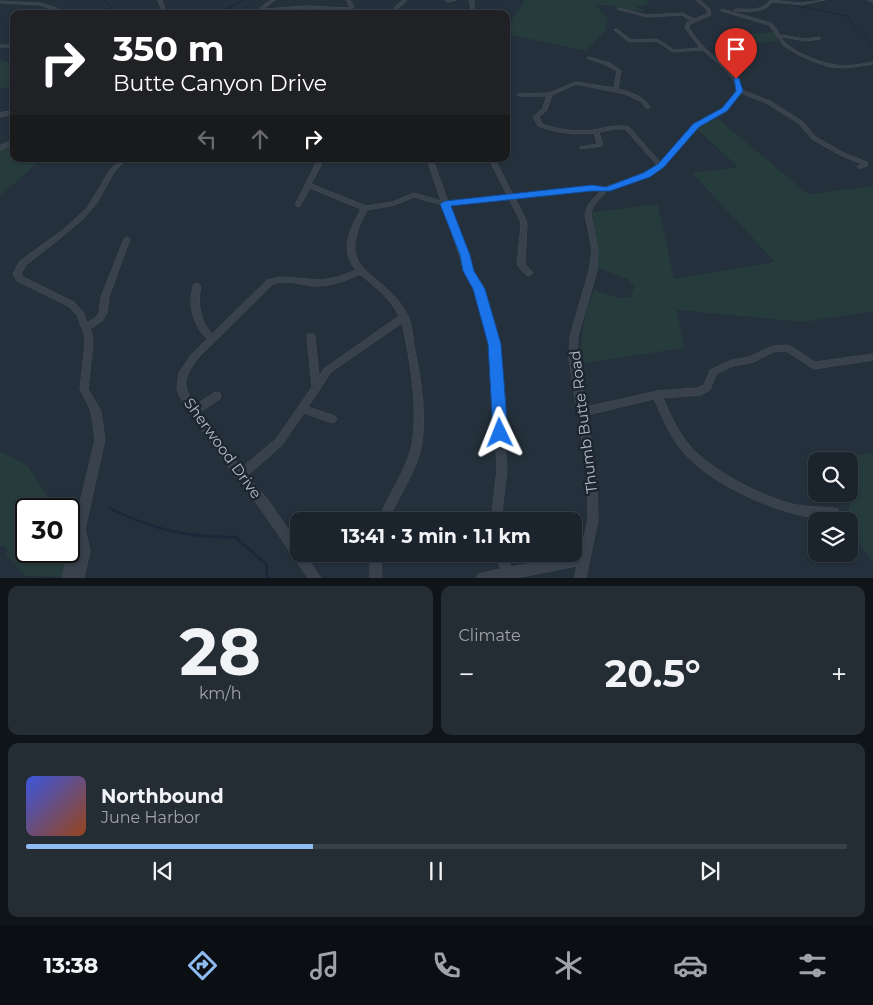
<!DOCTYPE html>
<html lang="en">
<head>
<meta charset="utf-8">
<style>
	:root { --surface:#1b242c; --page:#242c34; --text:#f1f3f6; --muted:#a0a4a9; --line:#394148; --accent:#8dbbf2 }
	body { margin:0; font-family:Montserrat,sans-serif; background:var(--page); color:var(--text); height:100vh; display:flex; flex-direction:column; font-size:19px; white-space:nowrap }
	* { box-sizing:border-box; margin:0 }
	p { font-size:16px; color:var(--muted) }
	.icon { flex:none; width:28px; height:28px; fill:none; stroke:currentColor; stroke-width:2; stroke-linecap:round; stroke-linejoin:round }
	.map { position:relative; height:578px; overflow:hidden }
	.drawer { display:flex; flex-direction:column; gap:8px; padding:8px; background:#0f1418; flex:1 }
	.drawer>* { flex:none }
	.top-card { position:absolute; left:10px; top:10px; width:500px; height:152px; border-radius:10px; box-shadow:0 1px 4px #0004,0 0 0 1px var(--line); background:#202124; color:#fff; overflow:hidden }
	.buttons { position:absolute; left:808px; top:452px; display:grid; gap:10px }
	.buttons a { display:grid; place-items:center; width:50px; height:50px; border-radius:10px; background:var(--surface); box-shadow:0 1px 4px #0004,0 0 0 1px var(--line); font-size:25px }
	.speed { position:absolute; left:15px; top:498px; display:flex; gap:10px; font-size:25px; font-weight:700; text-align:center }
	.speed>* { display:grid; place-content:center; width:65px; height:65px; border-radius:50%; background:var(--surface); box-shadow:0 1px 4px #0004,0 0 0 1px var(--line); line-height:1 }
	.speed .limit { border:2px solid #111; border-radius:8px; background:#fff; color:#111 }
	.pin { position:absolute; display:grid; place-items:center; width:42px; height:42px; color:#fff; margin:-51px -21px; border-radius:50% 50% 50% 0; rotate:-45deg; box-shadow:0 0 5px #0007 }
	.pin .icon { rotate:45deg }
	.me { position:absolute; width:55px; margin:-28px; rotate:358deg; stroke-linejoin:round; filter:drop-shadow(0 0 4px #0008) }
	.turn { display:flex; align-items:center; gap:18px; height:105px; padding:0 20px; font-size:22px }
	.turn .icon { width:65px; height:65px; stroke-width:2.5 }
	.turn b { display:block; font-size:35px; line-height:42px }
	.lanes { display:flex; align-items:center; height:48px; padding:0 20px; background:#0003; justify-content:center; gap:25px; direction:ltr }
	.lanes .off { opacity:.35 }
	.big { font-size:38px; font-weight:700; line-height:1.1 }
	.drawer .widget { flex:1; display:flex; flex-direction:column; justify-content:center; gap:8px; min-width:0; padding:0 18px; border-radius:10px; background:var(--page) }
	.drawer .dial { align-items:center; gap:0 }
	.dial b { font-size:65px; line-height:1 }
	.song { display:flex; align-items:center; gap:15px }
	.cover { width:60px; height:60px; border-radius:8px; background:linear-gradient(135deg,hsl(230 70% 55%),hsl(20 70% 35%)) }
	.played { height:5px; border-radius:2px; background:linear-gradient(90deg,var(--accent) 35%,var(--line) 35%) }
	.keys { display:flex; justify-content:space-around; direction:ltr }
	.heat { display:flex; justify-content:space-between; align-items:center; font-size:28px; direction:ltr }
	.drawer .tiles { flex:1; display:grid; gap:8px; grid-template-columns:1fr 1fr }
	.widget:last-child { grid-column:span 2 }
	.trip { position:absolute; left:290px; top:512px; width:292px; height:50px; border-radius:10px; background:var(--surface); box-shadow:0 1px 4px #0004,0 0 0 1px var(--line); font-weight:700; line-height:50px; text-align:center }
	.menu { display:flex; height:80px; justify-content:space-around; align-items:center; background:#0b0e12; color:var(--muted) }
	.menu .icon { width:35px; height:35px }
	.menu .active { color:var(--accent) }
	.menu b { font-size:22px; color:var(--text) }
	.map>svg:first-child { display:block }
</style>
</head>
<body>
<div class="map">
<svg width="873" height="578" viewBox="0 0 873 578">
	<rect width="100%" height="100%" fill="#24303b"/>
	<g fill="#263b3c">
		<path d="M523,0h126l-2,5 -11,2 9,4c-17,2 -33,-9 -49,-5l12,13 -2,11 -20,21 -80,-17v-7l18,-24z"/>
		<path d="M775,32l3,9 -32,3 -13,-9z"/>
		<path d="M0,59l14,6v22l-14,1z"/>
		<path d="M717,118l91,76 65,-8v125l-69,11 -127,-12 7,38 -106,16 7,-49 9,-25 25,8 11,-1 4,-10 -5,-7 -31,-12v-19l-6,-37 66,-8 16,75 101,-17 -83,-89 46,-6 -42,-39z"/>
		<path d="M14,143v16h28l-42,37v-46z"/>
		<path d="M0,451l28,15 27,43h-29v42h43v-22l5,8 -6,31 -7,9 -35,-1 -20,-21 1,-5 -3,-4h-4z"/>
		<path d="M873,452v110l-24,-33v-68h-3v-3z"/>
	</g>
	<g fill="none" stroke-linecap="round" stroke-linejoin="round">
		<g stroke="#182838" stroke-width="1">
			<path d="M103,0l7,6v8"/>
			<path d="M787,4l61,12c7,17 15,17 25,30"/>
			<path d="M218,14l25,-14"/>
		</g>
		<path stroke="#182838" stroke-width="2.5" d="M109,508c42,21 80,30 126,29l31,27 1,14"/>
		<g stroke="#444d57" stroke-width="1">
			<g id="minor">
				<path d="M158,0h4l3,9 -4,5h-4l4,-5z"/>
				<path d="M271,0h4l-11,9 43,-3 42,2 1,-1 -4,-7h4l4,7 -4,3 -43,-2 -48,3v-2z"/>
				<path d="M403,0h4l-15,14h-4z"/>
				<path d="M448,0h8l-8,2 -2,-1z"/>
				<path d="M470,0h4v10l-3,-1z"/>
				<path d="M696,0h4l10,9 1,6 -21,9 -1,4c5,8 11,15 17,21 14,14 30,22 36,41l28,11 32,20 14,16 28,16 23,9 1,3 -6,3h-4v-2l4,-2 -22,-9 -28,-16 -14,-16 -32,-20 -25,-10 -14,18 -29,16 -35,38v2l-5,4 -50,19 -15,16 -2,8 7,36 -1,21 -19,65 -1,23 9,48 71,-16 40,-3 7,-3 6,-15 22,-10 17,-3 23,-11 15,-1 3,1 25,16 58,-8v6l-59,9 -28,-18 -13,1 -19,10 -21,4 -17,8 -6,16 -9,5 -38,3c7,17 15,33 26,47 21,25 72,51 103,59 9,2 18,3 27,3 6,1 13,0 19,2l1,4 -1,4c-6,2 -13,1 -19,1 -40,-3 -109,-34 -135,-65 -14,-16 -21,-35 -30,-54l-67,16 10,59 1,46 -12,58h-12l3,-12 -61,12h-40l2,-4 23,-5 -6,-15h11l5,13 69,-13 8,-34 -1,-46 -18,-115 1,-23 19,-65 3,-21 -7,-36 3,-9 13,-15h-9l-77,8 11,22 1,5 -2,39 8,9 -4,3 -3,-1 -9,-10 4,-40 -1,-5 -11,-21 -60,6 23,66 11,18 15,55 9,125 -6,52h-10l6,-52 -7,-125 -15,-55 -11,-18 -21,-66 -29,-8 -19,8 -28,5c-36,67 17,57 41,106 4,9 5,20 6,30 6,28 11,58 9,87 -1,32 -23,59 -35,88h-10c9,-23 23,-43 31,-66 12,-33 1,-98 -7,-132l-71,49 -23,35 27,9 2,3 -2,3 -3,1 -28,-10 -22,32 -35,31 21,24 31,45v9h6l16,24h-13l-48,-70 -24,-30 -46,-64 -10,-17 -3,-9 2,-15 12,-18 16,-16c-14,-13 -20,-37 -13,-55l3,-1 4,3c-4,17 -1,35 11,48l55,-54 14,-3 41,3 16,-3 18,-7c-17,-20 -6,-41 5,-61l-51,-21 -10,18 -2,1 -3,-2 23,-46h6l-13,25 55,22 26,-4 22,-9 27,8 -14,-42h6l15,43 59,-7 -18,-36h6l18,36 79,-9 13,1 49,-18 3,-4 -32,-36h-10l-16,3 4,13 -1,1 -22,3v-2l17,-3 -3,-11c-19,2 -38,0 -56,-7l-5,-9 9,-8 5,-13h-28l-2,-1 2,-1 30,-1 27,-11 38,6 3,-17 -11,-6 -19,-7 2,-1 21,6 11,8 -3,18c14,4 24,6 32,18v1h-4l-4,-6 -17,-8 -49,-10 -24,11 -5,15 -8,7 3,7c17,6 34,8 51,6 13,-2 23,-6 36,-3l31,35 34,-37 29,-16 15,-18c-7,-21 -21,-27 -35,-41l-30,2 -17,-11 -27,1 -15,-12 3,-1 14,11 26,-1 17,11 26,-2 -15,-20 2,-6 4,-1 -9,-6 -35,2 -30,-8 2,-1 28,7 36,-2 11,6 13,-5v-4zM360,274c15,13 30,24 39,42l-74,52 -6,8 -4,-40 -1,-2h-6l-1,2 5,51 -36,52 -35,29 -41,-56 20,-13 1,-3 -1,-3 -3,-1 -3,1 -19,12c-14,-20 -11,-27 2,-46l76,-75c14,-5 28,1 42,2 16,0 31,-5 45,-12z"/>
				<path d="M770,0l31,3 24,-3 -24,5 -29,-3c-8,12 -23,9 -36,9l-2,-1 2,-1c13,0 26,3 34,-9z"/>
				<path d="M868,0h5v2z"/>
				<path d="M0,1l40,2 17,5 1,6h-4v-4l-14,-5 -40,-2z"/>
				<path d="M722,9l49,14 5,5 4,8 2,-1 23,4 15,-2v2l-15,2 -22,-4 -2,1c12,16 45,27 64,28 10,0 19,-3 28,-4v2l-27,4 -16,-1 -18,-6 -15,-7 -13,-8 -15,-21 -48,-14z"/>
				<rect x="0" y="45" width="14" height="2"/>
				<path d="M14,111v3l-14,3v-4z"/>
				<path d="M14,140v4l-14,6v-4z"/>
				<path d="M121,159h6l-13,13 -17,31 -13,15 -16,14 -42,33 -5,9 2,3 51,25 9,10 4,11 9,-6 3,-4 2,-16 23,-58 3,-2 3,2 -21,58 -2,16 -5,8 -12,8 2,5 1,10 -5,45 13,22 4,29 -20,89 5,22 -6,27h-22l33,-138 -4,-29 -11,-22 5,-45 -1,-10 -7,-19 -9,-9 -51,-25 -4,-7 7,-13 44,-32 23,-21 23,-38z"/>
				<path d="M371,554h10l1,24h-12z"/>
			</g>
		</g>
		<use href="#minor" fill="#38414c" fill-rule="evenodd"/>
	</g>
	<path fill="#1a73e8" stroke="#114b97" d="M734,78h5l4,13 -16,20 -28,16 -35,40 -14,10 -40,14h-18l-141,15 19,49 4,16 11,18 16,55 7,89 -3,5 -5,1 -5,-1 -2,-5 -5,-89 -15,-55 -10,-18 -3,-16 -20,-51 5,-3 147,-16 14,2 37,-14 15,-9 35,-40 29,-16 14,-17z"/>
	<g text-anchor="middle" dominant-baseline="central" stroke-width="5" stroke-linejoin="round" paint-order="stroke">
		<g font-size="15" fill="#b4bcc7" stroke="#1d2630">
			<text transform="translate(583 422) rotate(-97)">Thumb Butte Road</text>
			<text transform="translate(223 448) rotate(54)">Sherwood Drive</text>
		</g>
	</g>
</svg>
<div class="buttons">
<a><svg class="icon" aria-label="search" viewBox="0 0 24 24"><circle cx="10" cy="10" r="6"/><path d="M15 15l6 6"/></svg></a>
<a><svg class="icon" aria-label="layers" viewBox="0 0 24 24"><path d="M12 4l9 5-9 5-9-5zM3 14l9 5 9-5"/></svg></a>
</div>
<div class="speed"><div class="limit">30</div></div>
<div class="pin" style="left:736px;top:79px;background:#d93025"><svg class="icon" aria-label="arrive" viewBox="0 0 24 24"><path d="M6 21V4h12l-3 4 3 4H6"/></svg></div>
<svg class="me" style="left:500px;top:433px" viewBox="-20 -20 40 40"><path d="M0-17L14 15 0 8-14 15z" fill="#1a73e8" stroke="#fff" stroke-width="4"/></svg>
<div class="trip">13:41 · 3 min · 1.1 km</div>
<div class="top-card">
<div class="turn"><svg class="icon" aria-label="right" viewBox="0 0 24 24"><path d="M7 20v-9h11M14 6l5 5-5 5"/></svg><div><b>350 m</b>Butte Canyon Drive</div></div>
<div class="lanes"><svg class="icon off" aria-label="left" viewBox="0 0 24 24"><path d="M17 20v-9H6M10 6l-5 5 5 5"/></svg><svg class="icon off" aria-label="ahead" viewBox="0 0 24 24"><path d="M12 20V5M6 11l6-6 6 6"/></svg><svg class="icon" aria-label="right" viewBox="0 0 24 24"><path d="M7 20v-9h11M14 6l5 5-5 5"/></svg></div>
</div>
</div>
<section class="drawer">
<div class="tiles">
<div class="widget dial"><b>28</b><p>km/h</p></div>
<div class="widget"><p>Climate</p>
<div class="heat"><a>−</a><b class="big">20.5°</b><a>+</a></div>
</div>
<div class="widget">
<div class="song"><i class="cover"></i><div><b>Northbound</b><p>June Harbor</p></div></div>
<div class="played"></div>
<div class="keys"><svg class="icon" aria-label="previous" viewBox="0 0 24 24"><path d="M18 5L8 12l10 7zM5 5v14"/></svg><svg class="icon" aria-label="pause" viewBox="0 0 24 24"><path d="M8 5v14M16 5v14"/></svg><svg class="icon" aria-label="next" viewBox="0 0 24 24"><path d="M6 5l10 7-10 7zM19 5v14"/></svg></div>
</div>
</div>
</section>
<nav class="menu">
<b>13:38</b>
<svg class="icon active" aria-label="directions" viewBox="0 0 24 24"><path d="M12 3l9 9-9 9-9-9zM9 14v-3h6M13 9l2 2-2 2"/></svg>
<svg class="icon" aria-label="music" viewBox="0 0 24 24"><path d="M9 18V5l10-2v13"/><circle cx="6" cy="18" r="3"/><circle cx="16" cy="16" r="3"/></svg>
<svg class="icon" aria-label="phone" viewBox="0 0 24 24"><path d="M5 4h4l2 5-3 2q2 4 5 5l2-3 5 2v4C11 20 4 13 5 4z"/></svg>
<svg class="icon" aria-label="climate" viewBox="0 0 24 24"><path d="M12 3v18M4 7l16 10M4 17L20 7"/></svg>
<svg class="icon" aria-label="car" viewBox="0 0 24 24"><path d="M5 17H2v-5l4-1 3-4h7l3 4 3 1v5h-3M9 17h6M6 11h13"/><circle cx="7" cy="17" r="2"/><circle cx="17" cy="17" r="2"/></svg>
<svg class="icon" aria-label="filters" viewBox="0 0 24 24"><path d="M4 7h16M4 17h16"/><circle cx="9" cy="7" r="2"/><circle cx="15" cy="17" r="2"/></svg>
</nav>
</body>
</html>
